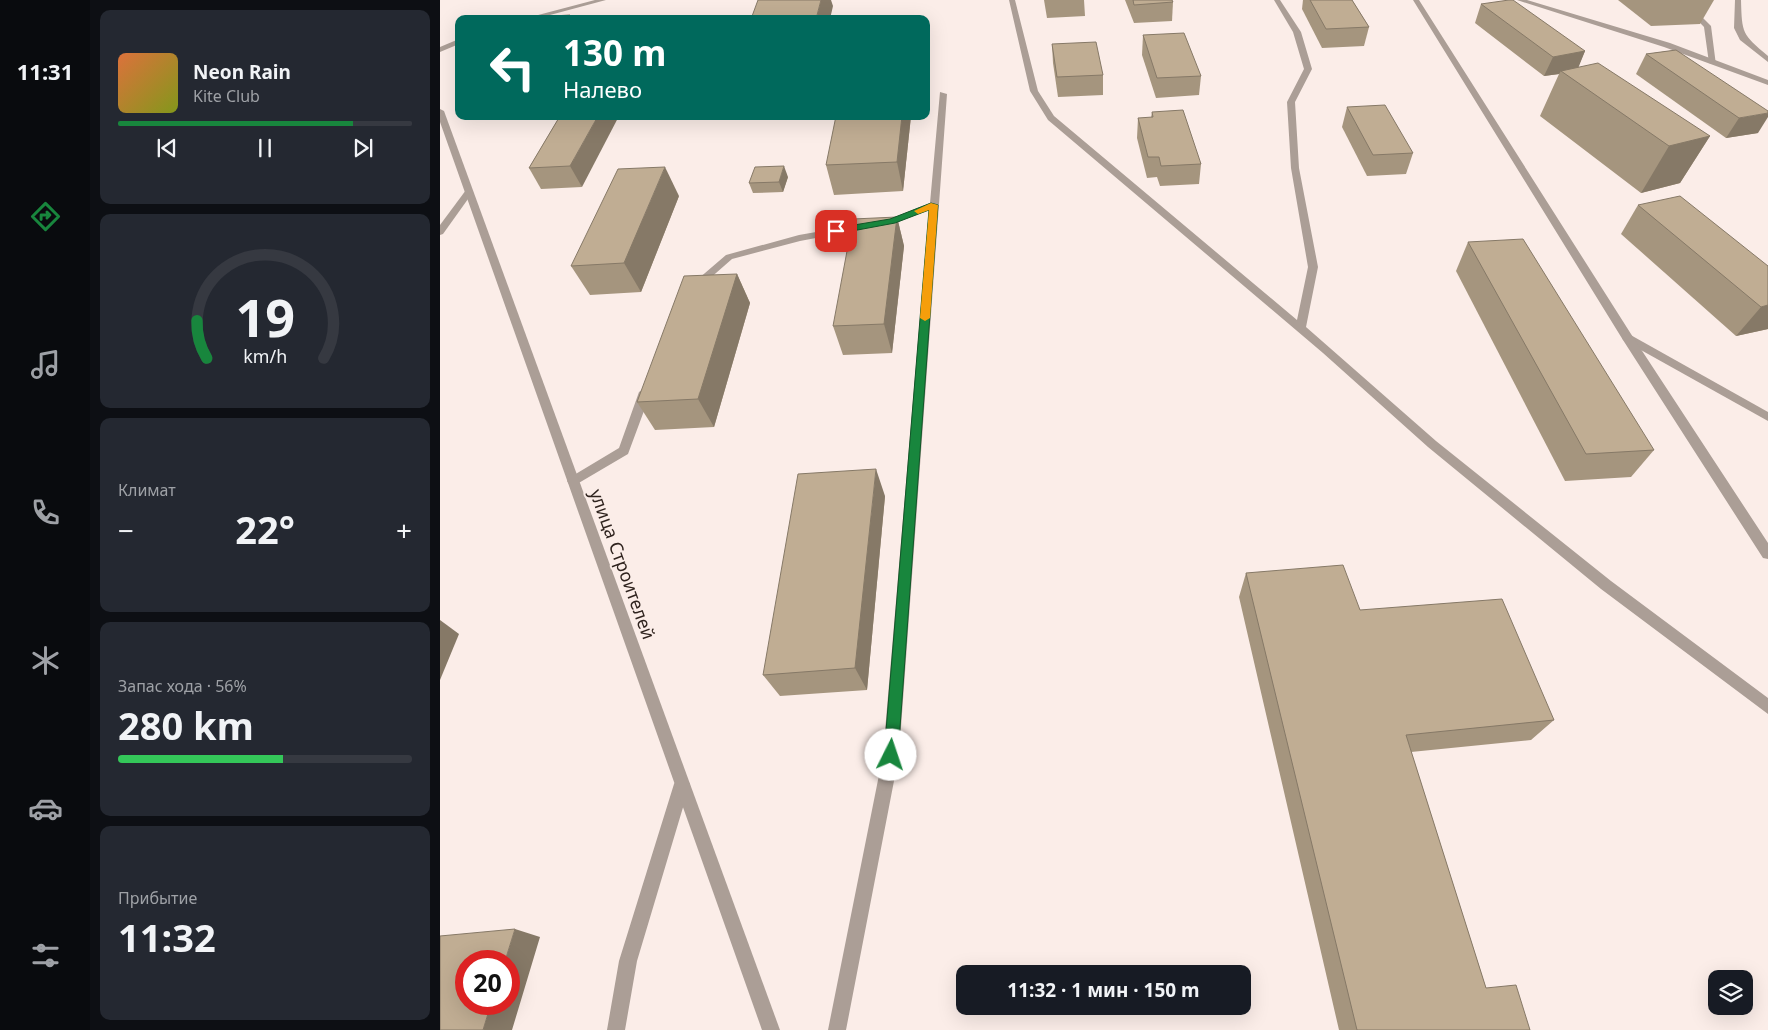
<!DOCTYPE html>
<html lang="ru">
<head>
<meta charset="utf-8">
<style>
	:root { --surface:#171b24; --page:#242831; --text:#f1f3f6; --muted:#9ea1a6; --line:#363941; --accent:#18863d }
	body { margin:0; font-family:"Noto Sans",sans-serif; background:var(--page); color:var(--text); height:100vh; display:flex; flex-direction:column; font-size:19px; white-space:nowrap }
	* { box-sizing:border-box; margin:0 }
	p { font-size:16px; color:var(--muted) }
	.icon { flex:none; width:28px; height:28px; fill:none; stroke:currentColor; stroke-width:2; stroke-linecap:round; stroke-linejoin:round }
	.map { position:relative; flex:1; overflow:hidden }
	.panel { display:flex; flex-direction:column; gap:10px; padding:10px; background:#0d0f14; width:350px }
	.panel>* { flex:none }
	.guide { position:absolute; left:15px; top:15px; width:475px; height:105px; border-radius:10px; box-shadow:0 5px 20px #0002; background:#00695c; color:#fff; overflow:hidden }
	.fabs { position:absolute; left:1268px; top:970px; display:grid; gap:10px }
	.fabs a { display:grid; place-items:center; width:45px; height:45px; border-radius:10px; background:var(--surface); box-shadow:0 5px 20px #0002; font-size:25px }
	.speed { position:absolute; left:15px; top:950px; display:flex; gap:10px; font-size:25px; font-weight:700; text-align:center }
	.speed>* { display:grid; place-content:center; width:65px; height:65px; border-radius:50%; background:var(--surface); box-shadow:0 5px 20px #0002; line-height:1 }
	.speed .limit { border:8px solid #d22; background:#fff; color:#111 }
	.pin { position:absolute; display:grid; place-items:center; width:42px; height:42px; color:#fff; margin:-21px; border-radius:10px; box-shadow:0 2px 8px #0006 }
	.me { position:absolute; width:55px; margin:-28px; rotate:4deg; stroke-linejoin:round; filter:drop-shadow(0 0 4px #0008) }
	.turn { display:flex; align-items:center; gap:18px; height:105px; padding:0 25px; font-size:22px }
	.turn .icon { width:65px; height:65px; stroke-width:2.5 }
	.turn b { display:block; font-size:35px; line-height:42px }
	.big { font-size:38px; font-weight:700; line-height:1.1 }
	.panel .tile { flex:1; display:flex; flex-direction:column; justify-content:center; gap:8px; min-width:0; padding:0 18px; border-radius:10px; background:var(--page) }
	.panel .dial { align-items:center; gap:0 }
	.dial svg { height:130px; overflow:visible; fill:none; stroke:var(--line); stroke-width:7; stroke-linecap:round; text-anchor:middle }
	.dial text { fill:var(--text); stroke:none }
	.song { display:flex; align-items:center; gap:15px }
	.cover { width:60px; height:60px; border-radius:8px; background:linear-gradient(135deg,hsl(20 70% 55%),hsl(70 70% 35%)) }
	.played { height:5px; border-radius:2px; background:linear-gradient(90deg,var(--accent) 80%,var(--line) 80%) }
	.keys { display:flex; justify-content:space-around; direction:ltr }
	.heat { display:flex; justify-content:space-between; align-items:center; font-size:28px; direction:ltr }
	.charge { height:8px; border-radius:4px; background:linear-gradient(90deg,#34c759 56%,var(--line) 0) }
	.trip { position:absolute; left:516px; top:965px; width:295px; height:50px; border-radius:10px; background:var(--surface); box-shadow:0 5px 20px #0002; font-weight:700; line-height:50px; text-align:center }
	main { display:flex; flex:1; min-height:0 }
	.tabs { display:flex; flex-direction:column; width:90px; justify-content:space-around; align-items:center; background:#090b0e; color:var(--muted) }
	.tabs .icon { width:35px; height:35px }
	.tabs .selected { color:var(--accent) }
	.tabs b { font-size:22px; color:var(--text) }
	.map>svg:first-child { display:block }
</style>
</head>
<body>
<main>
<nav class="tabs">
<b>11:31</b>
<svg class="icon selected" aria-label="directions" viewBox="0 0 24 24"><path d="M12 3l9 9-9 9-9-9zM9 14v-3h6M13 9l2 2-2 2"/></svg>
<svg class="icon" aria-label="music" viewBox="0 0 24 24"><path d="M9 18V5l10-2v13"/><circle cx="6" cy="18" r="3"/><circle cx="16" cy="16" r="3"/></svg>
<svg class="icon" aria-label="phone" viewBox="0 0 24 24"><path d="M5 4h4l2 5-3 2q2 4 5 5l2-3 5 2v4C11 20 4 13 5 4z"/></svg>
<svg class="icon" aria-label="climate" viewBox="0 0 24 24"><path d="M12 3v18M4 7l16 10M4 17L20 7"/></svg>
<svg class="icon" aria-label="car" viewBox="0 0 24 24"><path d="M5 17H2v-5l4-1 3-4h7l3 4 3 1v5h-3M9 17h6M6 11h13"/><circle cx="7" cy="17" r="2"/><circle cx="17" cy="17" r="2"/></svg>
<svg class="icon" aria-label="filters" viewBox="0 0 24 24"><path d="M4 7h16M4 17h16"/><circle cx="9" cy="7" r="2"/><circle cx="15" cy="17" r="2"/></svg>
</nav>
<section class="panel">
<div class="tile">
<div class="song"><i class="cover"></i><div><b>Neon Rain</b><p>Kite Club</p></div></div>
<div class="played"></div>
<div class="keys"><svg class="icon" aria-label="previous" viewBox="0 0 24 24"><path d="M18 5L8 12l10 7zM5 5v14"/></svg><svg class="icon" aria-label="pause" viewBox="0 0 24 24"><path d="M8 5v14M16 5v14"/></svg><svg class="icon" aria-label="next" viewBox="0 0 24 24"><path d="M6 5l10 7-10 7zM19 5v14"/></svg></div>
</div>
<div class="tile dial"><svg viewBox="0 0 100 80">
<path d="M14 69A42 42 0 1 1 86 69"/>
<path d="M14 69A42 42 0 0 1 8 46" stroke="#18863d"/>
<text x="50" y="56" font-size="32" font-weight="700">19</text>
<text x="50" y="72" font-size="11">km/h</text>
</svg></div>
<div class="tile"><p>Климат</p>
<div class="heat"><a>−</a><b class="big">22°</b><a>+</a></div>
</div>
<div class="tile"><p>Запас хода · 56%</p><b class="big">280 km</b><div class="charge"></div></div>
<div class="tile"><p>Прибытие</p><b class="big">11:32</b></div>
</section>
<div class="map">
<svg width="1328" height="1030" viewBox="0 0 1328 1030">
	<rect width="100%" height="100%" fill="#fbede8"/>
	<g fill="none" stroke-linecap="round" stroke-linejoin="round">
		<g fill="#ab9e96" fill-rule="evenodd">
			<path d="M155,0h11l-71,19h-12z"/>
			<path d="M569,0h6l23,91 16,25 243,204 11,-53 -17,-99 -4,-66 17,-33 -11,-37 -19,-32h6l21,32 11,37 -17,33 4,66 19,99 -12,60 130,114 175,140 157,117v16l-167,-125 -173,-142 -105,-94 -275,-233 -18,-29z"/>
			<path d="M1238,0h7l26,26 5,39 -7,-2 -5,-36z"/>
			<path d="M1295,0h6c1,34 1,34 27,56v6l-28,-22 -6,-12z"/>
			<path d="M19,39v5l-19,8v-5z"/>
			<path d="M500,92l7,2 -48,661 -53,275h-18l55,-275 46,-545 -34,13 -95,18 -68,18 -32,28 -4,1 -5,-3 35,-30 73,-20 91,-16 40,-16z"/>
			<path d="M29,189l4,3 -30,42 -3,1v-10l26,-35z"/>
			<path d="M1187,333l141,79v9l-145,-81 -1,-3 1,-3z"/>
			<path d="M205,388l6,4 -23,62 -51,30h-8l-2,-3 2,-3 50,-30 20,-56z"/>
		</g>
		<path fill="#ab9e96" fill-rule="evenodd" d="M242,776l5,3 3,5 -53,177 -12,69h-18l12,-69 55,-177 3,-5z"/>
		<g fill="#ab9e96" fill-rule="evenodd">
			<path d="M973,0h6l212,334 137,209v16l-5,-1 -140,-218z"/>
			<path d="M1077,0h10l143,43 98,37v5l-104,-38z"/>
			<path d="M0,109l4,2 336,919h-18l-322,-908z"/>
		</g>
	</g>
	<g fill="#a5957e">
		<path d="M604,0h40l1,16 -38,2z"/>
		<path d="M685,0h47l1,2 -1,19 -38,2z"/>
		<path d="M863,0h49l17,27 -5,19 -42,2 -20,-39z"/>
		<path d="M1178,0h96l-14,24 -49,2z"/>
		<path d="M1041,4l104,47 -7,16 132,69 -30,47 -39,10 -101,-77 19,-42 -15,2 -69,-53z"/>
		<path d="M703,35l58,41 -2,19 -43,3 -14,-43z"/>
		<path d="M612,44l51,31v20l-45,2 -5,-34z"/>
		<path d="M1236,50l82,83 -32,5 -90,-64 10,-20z"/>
		<path d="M907,107l66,46 -7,21 -39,2 -25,-49z"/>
		<path d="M712,112l49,52 -2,20 -39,2 -3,-9 -10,1 -10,-40 1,-20h13z"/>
		<path d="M120,116l22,71 -41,2 -12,-21z"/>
		<path d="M471,116l-8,75 -69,4 -8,-30z"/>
		<path d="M348,177l-5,15 -30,1 -4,-10z"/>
		<path d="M239,196l-38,96 -51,3 -19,-29z"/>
		<path d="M1198,205l130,61v63l-32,7 -115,-102z"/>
		<path d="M457,217l7,29 -12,107 -49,2 -10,-29z"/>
		<path d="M1028,242l186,208 -23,27 -66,4 -109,-210z"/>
		<path d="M297,274l13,29 -36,124 -59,3 -18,-28z"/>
		<path d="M445,496l-18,194 -87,6 -17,-21z"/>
		<path d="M806,573l114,37 194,110 -23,20 -120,12 75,236 44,42h-191l-100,-433z"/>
	</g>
	<g fill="#867967">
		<path d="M381,0h10l2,6 -3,13h-14z"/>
		<path d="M1145,51l-8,20h-16l-2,3 -15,2 9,-19z"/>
		<path d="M1328,113v4l-10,16 -32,5 13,-20z"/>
		<path d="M158,116h21l-37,71 -12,-21z"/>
		<path d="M462,116h9l-8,75 -6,-29z"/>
		<path d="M1270,136l-30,47 -39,10 28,-47z"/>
		<path d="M344,166l4,11 -5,15 -4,-10z"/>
		<path d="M225,167l14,29 -38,96 -17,-29z"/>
		<path d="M457,217l7,29 -12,107 -8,-29z"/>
		<path d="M297,274l13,29 -36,124 -16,-28z"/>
		<path d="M1328,305v24l-32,7 25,-29z"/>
		<path d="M436,469l9,27 -18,194 -12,-22z"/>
		<path d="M0,620l19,14 -19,46z"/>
		<path d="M75,929l25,8 -28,93h-29l8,-26h18v-43h-4z"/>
	</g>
	<g fill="#c0ad93" stroke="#867967">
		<path d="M318,0h63l-5,19h-65z"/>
		<path d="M693,0h39l1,2 -39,3z"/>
		<path d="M870,0h42l17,27 -43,2z"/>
		<path d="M1069,0h4l72,51 -32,6 -72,-53z"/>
		<path d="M130,15l-2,4h-35l2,-2z"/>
		<path d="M744,33l17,43 -44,2 -14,-43z"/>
		<path d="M656,42l7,33 -46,2 -5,-33z"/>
		<path d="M1236,50l92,61v2l-29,5 -93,-64z"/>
		<path d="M1158,63l112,73 -41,10 -108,-75z"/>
		<path d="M945,105l28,48 -40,2 -26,-48z"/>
		<path d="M743,110l18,54 -40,2 -2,-9h-11l-10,-39 15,-1 -1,-5z"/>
		<path d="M120,116h38l-28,50 -41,2z"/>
		<path d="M396,116h66l-5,46 -71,3z"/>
		<path d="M344,166l-5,16 -30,1 6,-16z"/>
		<path d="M225,167l-41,96 -53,3 47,-97z"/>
		<path d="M1240,196l88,70v39l-7,2 -123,-102z"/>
		<path d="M457,217l-13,107 -51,2 20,-107z"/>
		<path d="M1083,239l131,211 -68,4 -118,-212z"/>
		<path d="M297,274l-39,125 -61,3 47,-126z"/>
		<path d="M436,469l-21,199 -92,7 35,-201z"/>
		<path d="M903,565l17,45 142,-11 52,121 -148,15 80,253 30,-3 14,45h-173l-111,-457z"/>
		<path d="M75,929l-10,32h-39v43h25l-8,26h-43v-94z"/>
	</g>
	<path fill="#18863d" stroke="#105728" d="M491,203l7,2 -40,550 -2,5 -5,2 -5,-2 -2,-5 45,-545 -34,13 -59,11 -4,-3 4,-3 54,-9z"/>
	<path fill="#f59e0b" d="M491,203l7,2 -8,113 -5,3 -5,-3 9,-108 -11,4 -4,-3z"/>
	<g text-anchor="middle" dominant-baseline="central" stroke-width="4" stroke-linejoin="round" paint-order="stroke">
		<g font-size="18" fill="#2f231e" stroke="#fbede8">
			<text transform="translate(183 564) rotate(70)">улица Строителей</text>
		</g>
	</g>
</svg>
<div class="fabs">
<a><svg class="icon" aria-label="layers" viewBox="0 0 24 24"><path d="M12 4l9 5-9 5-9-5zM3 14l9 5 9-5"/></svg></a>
</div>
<div class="speed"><div class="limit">20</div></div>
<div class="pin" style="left:396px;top:231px;background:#d93025"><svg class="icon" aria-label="arrive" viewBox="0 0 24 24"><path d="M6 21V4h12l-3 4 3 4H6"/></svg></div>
<svg class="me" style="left:451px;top:755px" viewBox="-20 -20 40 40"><circle r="19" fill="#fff"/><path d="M0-13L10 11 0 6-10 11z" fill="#18863d"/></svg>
<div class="trip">11:32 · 1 мин · 150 m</div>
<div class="guide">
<div class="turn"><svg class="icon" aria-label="left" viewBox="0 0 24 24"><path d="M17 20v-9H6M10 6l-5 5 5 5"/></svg><div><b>130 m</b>Налево</div></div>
</div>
</div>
</main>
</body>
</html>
